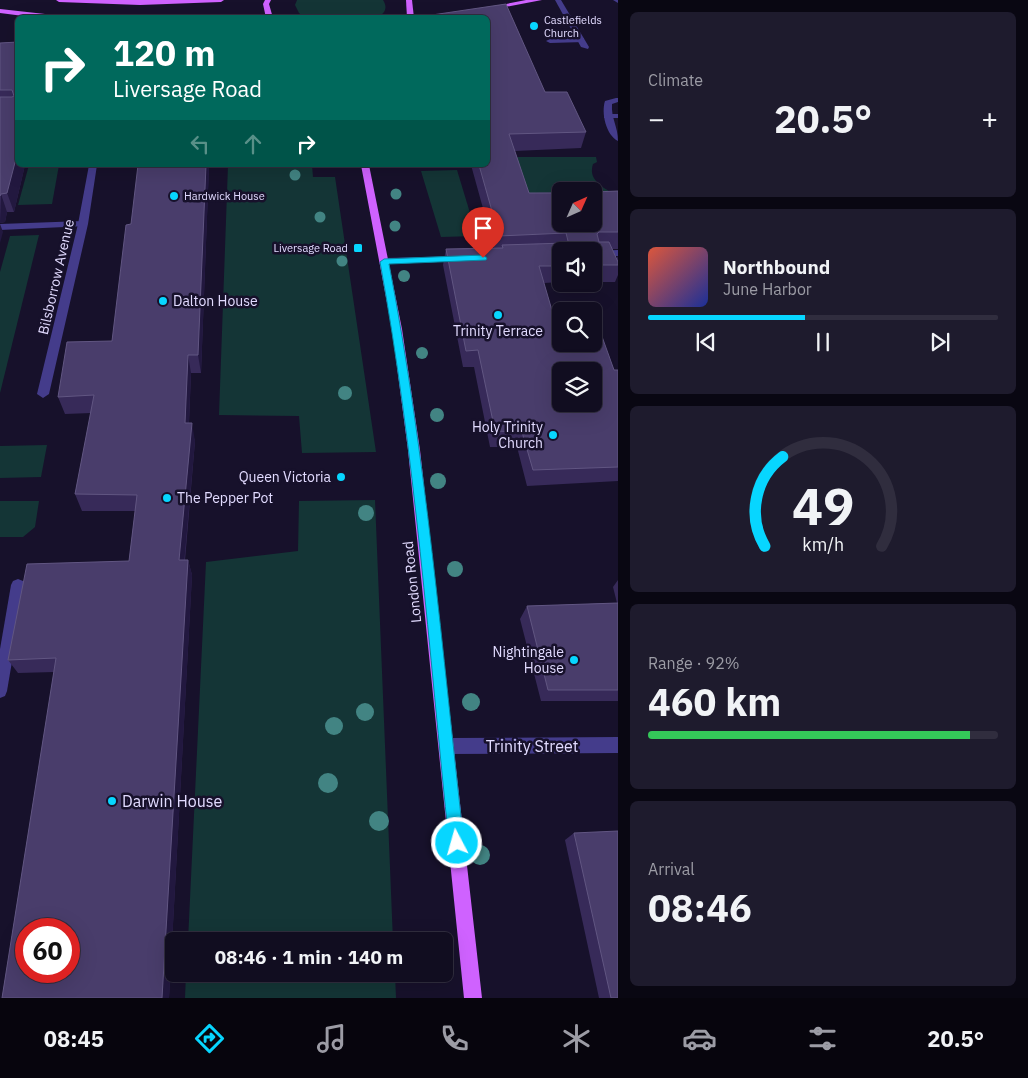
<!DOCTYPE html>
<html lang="en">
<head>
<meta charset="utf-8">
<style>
	:root { --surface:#110d20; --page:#1e1b2d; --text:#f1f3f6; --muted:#9c9ca5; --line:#302d3e; --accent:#07d6ff }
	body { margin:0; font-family:"IBM Plex Sans",sans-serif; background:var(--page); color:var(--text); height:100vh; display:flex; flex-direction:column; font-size:19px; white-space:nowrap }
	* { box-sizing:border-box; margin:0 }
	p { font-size:16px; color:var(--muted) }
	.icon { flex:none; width:28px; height:28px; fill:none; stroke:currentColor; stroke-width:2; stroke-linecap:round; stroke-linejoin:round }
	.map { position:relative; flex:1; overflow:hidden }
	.drawer { display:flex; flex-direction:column; gap:12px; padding:12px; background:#090712; width:410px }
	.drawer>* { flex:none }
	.banner { position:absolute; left:15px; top:15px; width:475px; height:152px; border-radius:8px; box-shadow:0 5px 20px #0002,0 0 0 1px var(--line); background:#00695c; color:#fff; overflow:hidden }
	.needle { width:32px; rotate:45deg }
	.buttons { position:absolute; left:552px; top:182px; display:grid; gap:10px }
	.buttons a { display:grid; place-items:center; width:50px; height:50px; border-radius:8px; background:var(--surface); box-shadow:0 5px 20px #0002,0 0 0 1px var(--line); font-size:25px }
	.speed { position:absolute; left:15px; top:918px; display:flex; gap:10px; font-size:25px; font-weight:700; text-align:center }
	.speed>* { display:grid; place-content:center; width:65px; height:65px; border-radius:50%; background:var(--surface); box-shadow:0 5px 20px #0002,0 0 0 1px var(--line); line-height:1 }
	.speed .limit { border:8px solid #d22; background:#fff; color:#111 }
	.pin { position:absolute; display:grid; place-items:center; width:42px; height:42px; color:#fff; margin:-51px -21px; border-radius:50% 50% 50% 0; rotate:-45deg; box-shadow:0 0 5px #0007 }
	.pin .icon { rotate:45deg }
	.me { position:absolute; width:55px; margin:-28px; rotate:354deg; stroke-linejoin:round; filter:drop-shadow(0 0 4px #0008) }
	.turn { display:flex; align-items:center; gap:18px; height:105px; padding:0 15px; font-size:22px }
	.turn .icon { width:65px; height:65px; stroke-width:2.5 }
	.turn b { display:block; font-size:35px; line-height:42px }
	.lanes { display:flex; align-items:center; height:48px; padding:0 15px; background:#0003; justify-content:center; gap:25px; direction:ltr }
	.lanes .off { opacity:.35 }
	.big { font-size:38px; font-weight:800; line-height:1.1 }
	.drawer .widget { flex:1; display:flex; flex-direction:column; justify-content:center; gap:8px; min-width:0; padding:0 18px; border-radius:8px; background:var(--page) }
	.drawer .dial { align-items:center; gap:0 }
	.dial svg { height:130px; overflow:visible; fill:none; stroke:var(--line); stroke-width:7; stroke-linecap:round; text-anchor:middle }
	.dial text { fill:var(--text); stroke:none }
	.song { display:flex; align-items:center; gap:15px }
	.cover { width:60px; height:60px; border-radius:8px; background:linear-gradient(135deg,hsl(10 70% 55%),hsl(230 70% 35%)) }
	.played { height:5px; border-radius:2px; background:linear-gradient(90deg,var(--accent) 45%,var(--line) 45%) }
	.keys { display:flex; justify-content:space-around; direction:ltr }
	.heat { display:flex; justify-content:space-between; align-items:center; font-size:28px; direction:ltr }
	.charge { height:8px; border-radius:4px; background:linear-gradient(90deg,#34c759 92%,var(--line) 0) }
	.trip { position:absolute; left:165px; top:932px; width:288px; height:50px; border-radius:8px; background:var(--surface); box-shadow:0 5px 20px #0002,0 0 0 1px var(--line); font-weight:800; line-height:50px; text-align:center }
	.menu { display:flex; height:80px; justify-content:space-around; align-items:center; background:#07050d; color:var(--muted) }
	.menu .icon { width:35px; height:35px }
	.menu .current { color:var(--accent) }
	.menu b { font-size:22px; color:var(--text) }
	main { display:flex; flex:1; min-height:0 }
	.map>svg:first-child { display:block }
</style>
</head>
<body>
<main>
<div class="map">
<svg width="618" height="998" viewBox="0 0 618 998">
	<rect width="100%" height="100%" fill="#17112b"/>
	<g fill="#143536">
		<path d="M297,0h86c5,8 2,13 -5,17h-74l-5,-4 -4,-8z"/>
		<path d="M508,157h88l1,5 -4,2c-5,15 8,22 19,29l-18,8v-10h-33v11l-39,1z"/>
		<path d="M29,165h30l-7,39 -34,1z"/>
		<path d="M228,165h84l1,12h22l41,275 -74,1 -3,-37 -80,-1z"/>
		<path d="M457,170l20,66 -36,1 -20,-66z"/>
		<path d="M39,235l-39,158v-121l10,-36z"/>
		<path d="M47,445l-6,32 -41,1v-32z"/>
		<path d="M375,500l18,441h-205l18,-379 92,-11 1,-50z"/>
		<path d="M0,501h39l-4,26 -12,10h-23z"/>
		<path d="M186,974h209l1,24h-211z"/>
	</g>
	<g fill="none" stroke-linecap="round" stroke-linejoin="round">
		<g fill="#443c8b" fill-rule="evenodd">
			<path d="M613,0h5v3z"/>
			<path d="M581,38h3v4l-34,1 -4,-2 4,-2z"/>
			<rect x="604" y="114" width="14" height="4"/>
			<path d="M83,221l3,1v4l-86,4v-6z"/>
			<path d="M18,579l5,2 2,4 -18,106 -2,5 -5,2v-49l11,-64 2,-4z"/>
		</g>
		<g fill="#443c8b" fill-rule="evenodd">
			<path d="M555,0h6l28,47 -1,2 -7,-2z"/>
			<path d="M616,98h2v4l-6,2c-1,15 6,22 6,37 -12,-6 -17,-28 -13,-40z"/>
			<path d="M89,165h8l-9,59 -39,170 -6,4 -6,-4 41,-170z"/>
			<path d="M618,250v6l-24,1 -1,-6z"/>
			<path d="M461,256l5,3 -2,2 -79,3 -5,-3 5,-3z"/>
			<path d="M618,737v16l-171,1 -5,-3 -3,-5 3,-5 5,-3z"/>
		</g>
		<g fill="#cf62ff" fill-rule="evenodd">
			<path d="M56,0h168l-3,2 -81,3 -81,-3z"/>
			<path d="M265,0h6l-2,4 4,14h-7l-3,-14z"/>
			<path d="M406,0h6l2,18h-7z"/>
			<path d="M526,0h16l-53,10 -3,-2z"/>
			<path d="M0,9l63,7 3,2h-27l-39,-5z"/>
			<path d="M361,165h8l33,164 18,121 62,548h-18l-56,-548 -16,-121z"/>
		</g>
	</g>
	<g fill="#428483">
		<circle cx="295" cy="175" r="5.5"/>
		<circle cx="396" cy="194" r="5.5"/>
		<circle cx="320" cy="217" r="5.5"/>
		<circle cx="395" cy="226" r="5.5"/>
		<circle cx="342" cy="261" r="5.5"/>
		<circle cx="404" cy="276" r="6"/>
		<circle cx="422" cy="353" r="6"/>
		<circle cx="345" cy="393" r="7"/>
		<circle cx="437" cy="415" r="7"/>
		<circle cx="438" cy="481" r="8"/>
		<circle cx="366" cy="513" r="8"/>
		<circle cx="455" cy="569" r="8"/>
		<circle cx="471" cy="702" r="9"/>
		<circle cx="365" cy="712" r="9"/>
		<circle cx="334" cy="726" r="9"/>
		<circle cx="328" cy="783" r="10"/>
		<circle cx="379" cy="821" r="10"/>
		<circle cx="480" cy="855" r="10"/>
	</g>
	<g fill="#372a59">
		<path d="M488,18l57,74 41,40 -5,16 -66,3 14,42 89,-2v58h-6l5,12v-3l1,-2v19l-3,7h-21v-31h-33v31l-17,1 14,48 56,39h4v111l-91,5 -10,-39h-27l-16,-80h-11l-20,-102 3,-16 48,-1 -23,-83h17z"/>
		<path d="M18,42v123h7l-11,47h-7l-2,10 -5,1v-180z"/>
		<path d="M209,165l-8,208h-10l-2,50 6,18 -10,119h3l4,15 -23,423h-167l52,-326 -36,1 -10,-13 121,-99 6,-50h-53l-7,-17 16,-81 -26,1 -7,-17 54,-56 19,-117z"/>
		<path d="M618,580v121h-77l-21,-82 7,-13 90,-3 -4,-16z"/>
		<path d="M574,833l44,165h-19l-34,-158z"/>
	</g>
	<g fill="#22183f">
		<path d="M18,151v14h7l-11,47 -7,-19z"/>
		<path d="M206,165h3l-8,208 -3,-18z"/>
		<path d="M1,194l6,18 -2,10 -5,1z"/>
		<path d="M0,224l3,8 -3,11z"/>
		<path d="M188,355l3,18 -3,68 -3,-18z"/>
		<path d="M192,423l3,18 -12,134 -4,-15z"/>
		<path d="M188,560l4,15 -23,423h-7z"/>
	</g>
	<g fill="#493d6b" stroke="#615682" fill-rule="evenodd">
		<path d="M506,4l39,88h22l19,40 -77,2 20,59h32v31h33v-32l24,-1v41h-19l-2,2 2,8h10l9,20v3h-24v-14h-33v15h-22l19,65h3v13h33v-13h6l14,39h4v97l-85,3 -11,-38 -27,-1 -17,-81 -12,1 -20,-102 57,-1 -1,-3 64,-2 2,-2 -2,-8 -67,3 -20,-71h9v-147h-63l7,-3zM561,371h33v33h-33z"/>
		<path d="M18,42v109l-11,42 -6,1 -1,2v-99h12l2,-1 -2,-6h-12v-47z"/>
		<path d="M138,165h68l-8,190h-10l-3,68h7l-13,137h9l-26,438h-160l54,-340 -48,2 19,-96 102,-3 8,-66 -62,-1 19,-99 -36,2 9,-55 45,-1 14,-116 5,-1zM26,929h43v42h-43z"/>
		<path d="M618,603v87h-70l-21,-84z"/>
		<path d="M618,831v167h-7l-37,-165z"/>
	</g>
	<path fill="#07d6ff" stroke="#058ba6" d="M483,255l4,3 -1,2 -97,4c37,191 53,386 75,579l-2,5 -5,2 -5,-2 -3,-5c-20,-194 -34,-390 -69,-581l4,-3z"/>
	<g fill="#07d6ff" stroke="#17112b" stroke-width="2">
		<circle cx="534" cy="26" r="5"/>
		<circle cx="174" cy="196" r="5"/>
		<rect x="353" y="243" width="10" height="10" rx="2.5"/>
		<circle cx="163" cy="301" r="5"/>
		<circle cx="498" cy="315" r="5"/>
		<circle cx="553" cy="435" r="5"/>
		<circle cx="341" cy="477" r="5"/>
		<circle cx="167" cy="498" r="5"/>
		<circle cx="574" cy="660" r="5"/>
		<circle cx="112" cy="801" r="5"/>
	</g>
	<g text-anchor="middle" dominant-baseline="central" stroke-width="5" stroke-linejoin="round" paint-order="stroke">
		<g font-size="11" fill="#e2dbff" stroke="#17112b" text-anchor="start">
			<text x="544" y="20">Castlefields<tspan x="544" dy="13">Church</tspan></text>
			<text x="184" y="196">Hardwick House</text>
			<text x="348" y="248" text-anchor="end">Liversage Road</text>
		</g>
		<g font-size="14" fill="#e2dbff" stroke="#17112b">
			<text transform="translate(56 277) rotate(-77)">Bilsborrow Avenue</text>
			<text transform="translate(412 582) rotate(-96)">London Road</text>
		</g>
		<g font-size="14" fill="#e2dbff" stroke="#17112b" text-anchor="end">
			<text x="173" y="301" text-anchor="start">Dalton House</text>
			<text x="498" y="331" text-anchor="middle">Trinity Terrace</text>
			<text x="543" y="427">Holy Trinity<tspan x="543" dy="16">Church</tspan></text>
			<text x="331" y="477">Queen Victoria</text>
			<text x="177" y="498" text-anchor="start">The Pepper Pot</text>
			<text x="564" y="652">Nightingale<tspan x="564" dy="16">House</tspan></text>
		</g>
		<g font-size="16" fill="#e2dbff" stroke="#17112b">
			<text x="532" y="746">Trinity Street</text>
		</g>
		<g font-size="16" fill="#e2dbff" stroke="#17112b" text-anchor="start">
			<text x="122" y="801">Darwin House</text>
		</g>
	</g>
</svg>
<div class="buttons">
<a><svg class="needle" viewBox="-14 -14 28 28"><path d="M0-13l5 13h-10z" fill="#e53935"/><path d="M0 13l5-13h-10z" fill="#9c9ca5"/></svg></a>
<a><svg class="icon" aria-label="sound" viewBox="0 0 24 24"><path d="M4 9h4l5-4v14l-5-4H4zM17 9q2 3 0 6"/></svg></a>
<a><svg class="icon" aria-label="search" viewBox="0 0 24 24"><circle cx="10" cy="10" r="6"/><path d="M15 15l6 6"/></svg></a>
<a><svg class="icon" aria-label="layers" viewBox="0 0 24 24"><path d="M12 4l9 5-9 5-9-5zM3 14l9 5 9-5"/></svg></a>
</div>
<div class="speed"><div class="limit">60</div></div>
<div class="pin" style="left:483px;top:258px;background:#d93025"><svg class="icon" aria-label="arrive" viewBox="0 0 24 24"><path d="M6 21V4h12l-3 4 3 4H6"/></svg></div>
<svg class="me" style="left:457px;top:843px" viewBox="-20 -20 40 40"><circle r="17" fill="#07d6ff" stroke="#fff" stroke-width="3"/><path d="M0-11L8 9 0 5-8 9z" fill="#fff"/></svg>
<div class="trip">08:46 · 1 min · 140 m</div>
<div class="banner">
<div class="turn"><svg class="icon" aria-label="right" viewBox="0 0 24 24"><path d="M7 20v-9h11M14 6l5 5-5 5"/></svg><div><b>120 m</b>Liversage Road</div></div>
<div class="lanes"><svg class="icon off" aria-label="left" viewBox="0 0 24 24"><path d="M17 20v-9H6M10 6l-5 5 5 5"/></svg><svg class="icon off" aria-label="ahead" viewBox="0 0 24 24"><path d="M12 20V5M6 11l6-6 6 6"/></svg><svg class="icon" aria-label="right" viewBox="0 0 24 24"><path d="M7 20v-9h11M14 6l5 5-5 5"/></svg></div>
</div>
</div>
<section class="drawer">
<div class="widget"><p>Climate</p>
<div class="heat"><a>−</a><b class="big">20.5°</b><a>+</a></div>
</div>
<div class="widget">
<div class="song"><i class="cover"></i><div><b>Northbound</b><p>June Harbor</p></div></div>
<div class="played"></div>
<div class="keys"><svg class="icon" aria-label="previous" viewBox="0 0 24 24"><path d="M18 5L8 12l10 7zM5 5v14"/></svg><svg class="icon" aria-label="pause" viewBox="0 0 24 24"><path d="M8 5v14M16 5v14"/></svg><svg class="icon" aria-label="next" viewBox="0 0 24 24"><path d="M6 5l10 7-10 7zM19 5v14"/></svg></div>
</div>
<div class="widget dial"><svg viewBox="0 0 100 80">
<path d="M14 69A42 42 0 1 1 86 69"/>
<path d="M14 69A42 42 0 0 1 25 14" stroke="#07d6ff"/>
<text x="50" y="56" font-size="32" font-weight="700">49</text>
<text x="50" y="72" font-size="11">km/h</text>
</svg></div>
<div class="widget"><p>Range · 92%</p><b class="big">460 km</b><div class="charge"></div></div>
<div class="widget"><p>Arrival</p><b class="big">08:46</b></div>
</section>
</main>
<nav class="menu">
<b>08:45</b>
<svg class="icon current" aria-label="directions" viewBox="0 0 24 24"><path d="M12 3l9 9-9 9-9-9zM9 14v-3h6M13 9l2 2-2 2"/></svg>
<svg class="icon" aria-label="music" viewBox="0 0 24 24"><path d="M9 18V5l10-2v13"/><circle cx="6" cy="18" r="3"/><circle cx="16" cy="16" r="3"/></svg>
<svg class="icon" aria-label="phone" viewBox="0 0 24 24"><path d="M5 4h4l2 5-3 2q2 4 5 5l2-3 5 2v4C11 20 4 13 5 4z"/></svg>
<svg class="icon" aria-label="climate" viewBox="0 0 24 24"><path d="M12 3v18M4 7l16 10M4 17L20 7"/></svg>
<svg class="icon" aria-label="car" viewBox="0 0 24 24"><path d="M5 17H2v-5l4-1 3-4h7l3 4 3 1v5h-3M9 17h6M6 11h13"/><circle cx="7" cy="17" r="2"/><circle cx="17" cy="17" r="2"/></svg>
<svg class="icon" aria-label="filters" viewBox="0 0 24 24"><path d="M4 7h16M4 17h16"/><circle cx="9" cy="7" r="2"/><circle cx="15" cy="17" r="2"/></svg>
<b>20.5°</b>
</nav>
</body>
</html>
